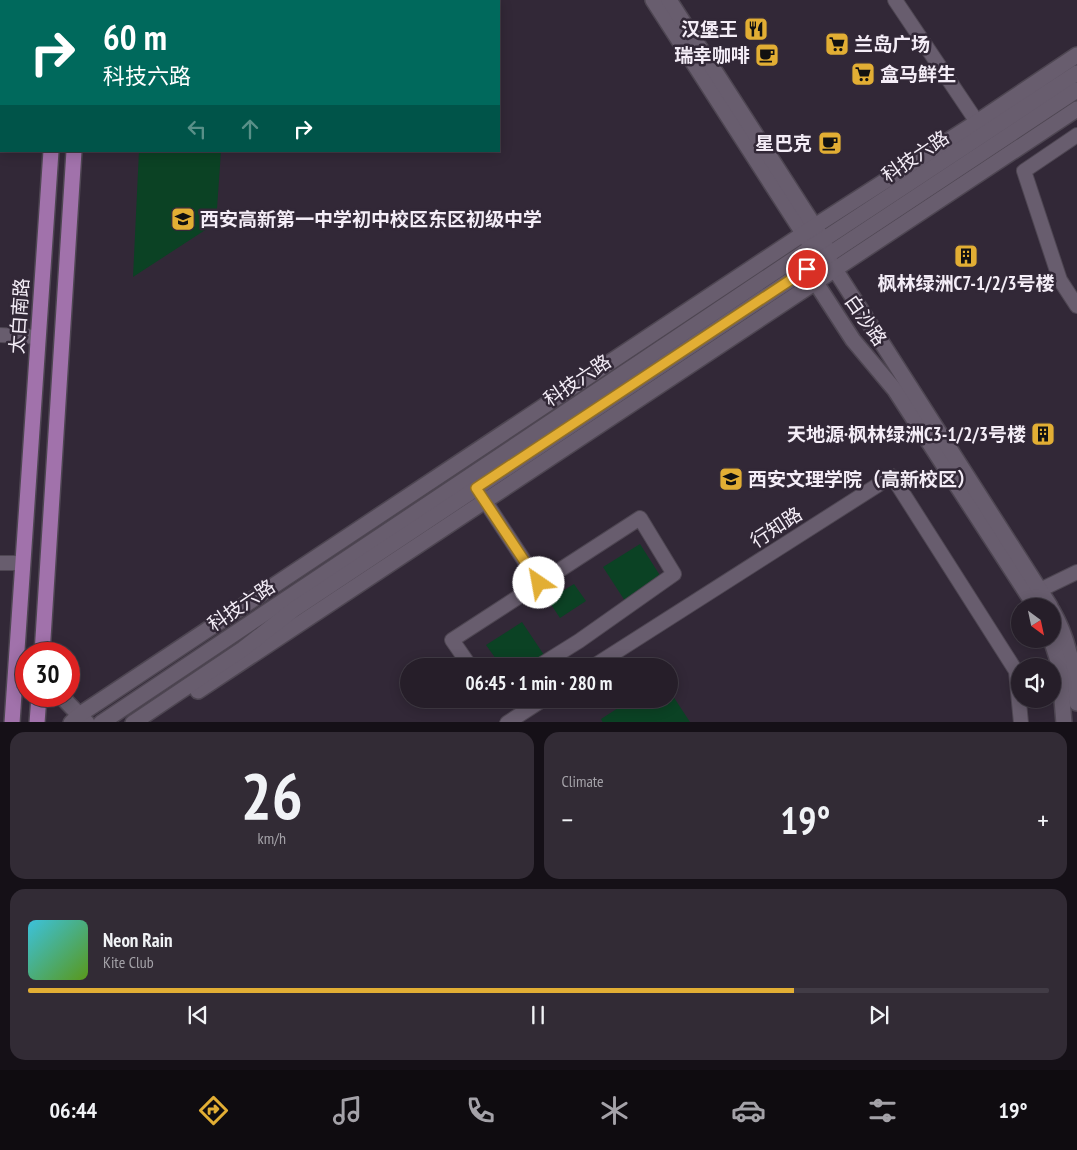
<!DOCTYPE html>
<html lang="en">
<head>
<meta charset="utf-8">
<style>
	:root { --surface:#261e29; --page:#322b35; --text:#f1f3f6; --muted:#a4a2a8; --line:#423c46; --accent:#e2ae34 }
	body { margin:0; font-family:"PT Sans Narrow","Noto Sans SC",sans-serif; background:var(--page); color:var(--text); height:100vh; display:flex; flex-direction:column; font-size:19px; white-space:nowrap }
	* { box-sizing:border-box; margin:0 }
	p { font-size:16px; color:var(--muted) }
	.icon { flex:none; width:28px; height:28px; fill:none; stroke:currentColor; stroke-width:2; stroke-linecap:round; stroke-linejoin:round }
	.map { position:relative; height:722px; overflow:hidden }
	.panel { display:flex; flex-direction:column; gap:10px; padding:10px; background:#151017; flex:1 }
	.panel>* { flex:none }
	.top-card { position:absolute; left:0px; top:0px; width:500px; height:152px; box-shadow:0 2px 12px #0003,0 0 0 1px var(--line); background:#00695c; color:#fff; overflow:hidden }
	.needle { width:32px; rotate:147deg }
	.controls { position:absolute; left:1011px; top:598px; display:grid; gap:10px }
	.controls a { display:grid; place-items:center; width:50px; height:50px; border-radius:50%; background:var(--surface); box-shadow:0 2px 12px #0003,0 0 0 1px var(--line); font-size:25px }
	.speed { position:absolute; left:15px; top:642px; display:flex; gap:10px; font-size:25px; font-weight:700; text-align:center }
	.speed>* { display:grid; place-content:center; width:65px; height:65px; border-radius:50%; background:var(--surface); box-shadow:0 2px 12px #0003,0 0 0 1px var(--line); line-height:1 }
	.speed .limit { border:8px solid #d22; background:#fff; color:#111 }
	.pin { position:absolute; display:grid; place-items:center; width:42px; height:42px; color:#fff; margin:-21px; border:2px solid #fff; border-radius:50%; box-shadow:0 1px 5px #0007 }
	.me { position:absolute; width:55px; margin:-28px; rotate:327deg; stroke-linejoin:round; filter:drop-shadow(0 0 4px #0008) }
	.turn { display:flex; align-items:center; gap:18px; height:105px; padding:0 20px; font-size:22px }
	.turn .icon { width:65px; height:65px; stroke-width:2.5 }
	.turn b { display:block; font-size:35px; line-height:42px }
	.lanes { display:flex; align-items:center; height:48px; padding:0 20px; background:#0003; justify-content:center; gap:25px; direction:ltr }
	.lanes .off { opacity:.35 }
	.big { font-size:38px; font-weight:600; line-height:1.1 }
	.panel .widget { flex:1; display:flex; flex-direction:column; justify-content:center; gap:8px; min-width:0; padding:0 18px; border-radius:15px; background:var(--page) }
	.panel .dial { align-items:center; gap:0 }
	.dial b { font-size:65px; line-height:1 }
	.song { display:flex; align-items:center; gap:15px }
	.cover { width:60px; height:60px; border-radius:8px; background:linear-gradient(135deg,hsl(190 70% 55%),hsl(90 70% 35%)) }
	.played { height:5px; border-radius:2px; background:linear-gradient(90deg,var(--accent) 75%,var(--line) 75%) }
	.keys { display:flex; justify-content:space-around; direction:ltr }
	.heat { display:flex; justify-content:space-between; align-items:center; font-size:28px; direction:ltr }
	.panel .tiles { flex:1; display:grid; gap:10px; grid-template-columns:1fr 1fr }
	.widget:last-child { grid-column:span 2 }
	.trip { position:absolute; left:400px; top:658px; width:278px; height:50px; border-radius:25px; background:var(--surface); box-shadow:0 2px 12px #0003,0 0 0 1px var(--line); font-weight:600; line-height:50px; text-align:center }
	.tab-bar { display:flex; height:80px; justify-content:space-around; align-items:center; background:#0f0c10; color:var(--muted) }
	.tab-bar .icon { width:35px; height:35px }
	.tab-bar .active { color:var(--accent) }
	.tab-bar b { font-size:22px; color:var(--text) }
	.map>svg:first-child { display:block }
</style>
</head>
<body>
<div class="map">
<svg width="1077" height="723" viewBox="0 0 1077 723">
	<rect width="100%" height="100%" fill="#322837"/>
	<g fill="#0b4224">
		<path d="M139,151h82l-5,72 -83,54z"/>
		<path d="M640,544l21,33 -36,24 -22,-34z"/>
		<path d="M574,584l12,17 -26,17 -12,-18z"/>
		<path d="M522,622l22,33 -17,11h-26l-15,-21z"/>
		<path d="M669,690l21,32 -87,1 -2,-4 31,-20h37z"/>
	</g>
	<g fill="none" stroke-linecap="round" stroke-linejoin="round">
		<g stroke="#4e4652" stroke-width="16">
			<g id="minor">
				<path d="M895,0l82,122"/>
				<path d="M1077,135l-53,36 36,109 17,26"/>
				<path d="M0,335l38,2"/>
				<path d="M479,492l60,91"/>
				<path d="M0,563h23"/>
				<path d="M1040,590l37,-18"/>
				<path d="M470,666l-18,-26 188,-122 34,56 -95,67 -40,25"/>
				<path d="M594,666l298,-190 124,195 5,52"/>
				<path d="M507,723l37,-24"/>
			</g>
		</g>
		<g stroke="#4e4652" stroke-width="18">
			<g id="tertiary">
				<path d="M653,0l159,247 -5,22 46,71 42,50 140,216"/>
				<path d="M669,0l155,241 3,16 223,349"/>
				<path d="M122,1l2,-1"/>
				<path d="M149,1l2,-1"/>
				<path d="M1052,610c17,29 22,60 25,93"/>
				<path d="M1051,639l8,25 5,59"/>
			</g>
		</g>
		<g stroke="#4e4652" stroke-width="18">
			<g id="secondary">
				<path d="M198,691l879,-582"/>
				<path d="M61,696l26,27"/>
				<path d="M71,723l8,-8 736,-489 162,-104 100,-67"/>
				<path d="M101,723l711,-476 265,-174"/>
				<path d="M133,723l110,-74 50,-39 784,-520"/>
			</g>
		</g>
		<g stroke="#4e4652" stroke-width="18">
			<g id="primary">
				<path d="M61,1v-1"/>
				<path d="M84,1v-1"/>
				<path d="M42,654l32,-503"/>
				<path d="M12,723l39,-572"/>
				<path d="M37,723l2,-27"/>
			</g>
		</g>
		<use href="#minor" stroke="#685d6e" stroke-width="14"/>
		<use href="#tertiary" stroke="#685d6e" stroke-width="15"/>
		<use href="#secondary" stroke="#685d6e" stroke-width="15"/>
		<use href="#primary" stroke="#a172ab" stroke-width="15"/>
	</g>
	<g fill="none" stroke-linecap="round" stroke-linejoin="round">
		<g stroke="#937122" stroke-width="12">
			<path id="route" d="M539,583l-63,-95 331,-219"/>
		</g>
		<use href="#route" stroke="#e2ae34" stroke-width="9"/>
	</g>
	<defs>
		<g id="restaurant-square" transform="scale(1.25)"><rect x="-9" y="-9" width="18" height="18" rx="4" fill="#e2ae34" stroke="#322837"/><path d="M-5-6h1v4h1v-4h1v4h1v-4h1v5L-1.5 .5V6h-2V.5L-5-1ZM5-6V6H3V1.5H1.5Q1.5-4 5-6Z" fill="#111"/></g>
		<g id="supermarket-square" transform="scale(1.25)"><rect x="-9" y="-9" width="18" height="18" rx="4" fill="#e2ae34" stroke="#322837"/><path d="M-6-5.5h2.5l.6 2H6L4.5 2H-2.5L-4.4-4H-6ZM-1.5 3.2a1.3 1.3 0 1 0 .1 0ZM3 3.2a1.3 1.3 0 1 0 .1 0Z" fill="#111"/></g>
		<g id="cafe-square" transform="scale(1.25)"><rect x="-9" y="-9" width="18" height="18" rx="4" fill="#e2ae34" stroke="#322837"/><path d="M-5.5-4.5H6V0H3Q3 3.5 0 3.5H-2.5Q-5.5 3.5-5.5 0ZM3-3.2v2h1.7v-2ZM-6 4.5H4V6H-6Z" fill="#111"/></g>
		<g id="school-square" transform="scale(1.25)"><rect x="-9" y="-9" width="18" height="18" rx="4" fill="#e2ae34" stroke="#322837"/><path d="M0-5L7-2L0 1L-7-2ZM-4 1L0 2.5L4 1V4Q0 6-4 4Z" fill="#111"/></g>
		<g id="building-square" transform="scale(1.25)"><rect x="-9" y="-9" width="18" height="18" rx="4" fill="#e2ae34" stroke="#322837"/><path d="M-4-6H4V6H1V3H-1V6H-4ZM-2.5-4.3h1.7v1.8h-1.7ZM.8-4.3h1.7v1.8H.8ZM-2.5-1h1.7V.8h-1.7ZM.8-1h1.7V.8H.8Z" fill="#111"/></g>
		<g id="university-square" transform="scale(1.25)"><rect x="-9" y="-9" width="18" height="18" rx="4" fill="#e2ae34" stroke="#322837"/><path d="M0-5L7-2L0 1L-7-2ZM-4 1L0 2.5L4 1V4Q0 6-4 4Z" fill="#111"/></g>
	</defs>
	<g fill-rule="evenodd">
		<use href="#restaurant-square" x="756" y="29"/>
		<use href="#supermarket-square" x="837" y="44"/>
		<use href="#cafe-square" x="767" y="55"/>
		<use href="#supermarket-square" x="863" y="74"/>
		<use href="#cafe-square" x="830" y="143"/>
		<use href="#school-square" x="183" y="219"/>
		<use href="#building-square" x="966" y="256"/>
		<use href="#building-square" x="1043" y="434"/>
		<use href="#university-square" x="731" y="479"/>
	</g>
	<g text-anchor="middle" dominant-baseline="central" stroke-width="5" stroke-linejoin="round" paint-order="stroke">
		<g font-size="19" font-weight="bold" fill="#f4edf7" stroke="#322837" text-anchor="end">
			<text x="738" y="29">汉堡王</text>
			<text x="854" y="44" text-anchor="start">兰岛广场</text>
			<text x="750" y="55">瑞幸咖啡</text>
			<text x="880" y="74" text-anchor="start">盒马鲜生</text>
			<text x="812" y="143">星巴克</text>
			<text x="200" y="219" text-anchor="start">西安高新第一中学初中校区东区初级中学</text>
			<text x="966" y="283" text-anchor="middle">枫林绿洲C7-1/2/3号楼</text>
			<text x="1026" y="434">天地源·枫林绿洲C3-1/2/3号楼</text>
			<text x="748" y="479" text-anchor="start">西安文理学院（高新校区）</text>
		</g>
		<g font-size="19" fill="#f4edf7" stroke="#322837">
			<text transform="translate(915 156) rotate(-34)">科技六路</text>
			<text transform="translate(19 316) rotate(-86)">太白南路</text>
			<text transform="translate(866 320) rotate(55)">白沙路</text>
			<text transform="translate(577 380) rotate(-34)">科技六路</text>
			<text transform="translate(776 527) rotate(-33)">行知路</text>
			<text transform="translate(241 605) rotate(-34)">科技六路</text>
		</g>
	</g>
</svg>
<div class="controls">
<a><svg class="needle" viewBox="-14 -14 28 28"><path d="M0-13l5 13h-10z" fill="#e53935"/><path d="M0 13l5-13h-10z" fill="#a4a2a8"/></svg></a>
<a><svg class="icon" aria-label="sound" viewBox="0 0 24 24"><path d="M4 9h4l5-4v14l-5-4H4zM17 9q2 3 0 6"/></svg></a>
</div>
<div class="speed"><div class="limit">30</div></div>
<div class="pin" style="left:807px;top:269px;background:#d93025"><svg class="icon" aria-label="arrive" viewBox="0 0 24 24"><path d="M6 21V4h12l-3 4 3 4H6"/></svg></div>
<svg class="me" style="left:539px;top:583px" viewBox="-20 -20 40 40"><circle r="19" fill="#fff"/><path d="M0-13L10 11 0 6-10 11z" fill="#e2ae34"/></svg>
<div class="trip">06:45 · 1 min · 280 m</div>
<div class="top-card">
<div class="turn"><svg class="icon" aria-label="right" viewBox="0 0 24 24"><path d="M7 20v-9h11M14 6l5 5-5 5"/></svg><div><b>60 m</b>科技六路</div></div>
<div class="lanes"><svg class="icon off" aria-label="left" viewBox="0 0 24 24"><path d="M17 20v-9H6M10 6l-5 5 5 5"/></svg><svg class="icon off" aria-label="ahead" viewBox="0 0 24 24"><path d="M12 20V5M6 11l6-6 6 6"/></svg><svg class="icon" aria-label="right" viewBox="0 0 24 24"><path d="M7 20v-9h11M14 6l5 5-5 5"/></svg></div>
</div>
</div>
<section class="panel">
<div class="tiles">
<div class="widget dial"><b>26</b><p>km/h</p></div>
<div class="widget"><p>Climate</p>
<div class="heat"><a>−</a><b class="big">19°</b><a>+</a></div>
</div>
<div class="widget">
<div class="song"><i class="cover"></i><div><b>Neon Rain</b><p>Kite Club</p></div></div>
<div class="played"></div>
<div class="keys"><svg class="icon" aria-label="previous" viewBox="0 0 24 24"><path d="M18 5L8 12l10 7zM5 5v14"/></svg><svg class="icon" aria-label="pause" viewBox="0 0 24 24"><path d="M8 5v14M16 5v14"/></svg><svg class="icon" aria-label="next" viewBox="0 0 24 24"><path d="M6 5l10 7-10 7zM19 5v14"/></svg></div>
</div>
</div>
</section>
<nav class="tab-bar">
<b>06:44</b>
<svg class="icon active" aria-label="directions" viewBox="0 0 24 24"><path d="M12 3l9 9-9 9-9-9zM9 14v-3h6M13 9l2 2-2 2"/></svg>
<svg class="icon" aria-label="music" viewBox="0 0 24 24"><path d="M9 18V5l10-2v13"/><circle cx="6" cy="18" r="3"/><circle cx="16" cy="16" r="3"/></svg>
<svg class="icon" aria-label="phone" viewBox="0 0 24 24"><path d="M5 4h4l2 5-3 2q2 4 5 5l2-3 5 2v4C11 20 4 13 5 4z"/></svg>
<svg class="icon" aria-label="climate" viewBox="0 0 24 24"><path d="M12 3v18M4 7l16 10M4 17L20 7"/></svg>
<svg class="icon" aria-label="car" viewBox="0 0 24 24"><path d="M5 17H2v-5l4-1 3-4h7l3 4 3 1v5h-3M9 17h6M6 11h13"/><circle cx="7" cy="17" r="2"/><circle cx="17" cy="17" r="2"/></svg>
<svg class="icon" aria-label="filters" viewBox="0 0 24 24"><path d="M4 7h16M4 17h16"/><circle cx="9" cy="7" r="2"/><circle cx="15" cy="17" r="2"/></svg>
<b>19°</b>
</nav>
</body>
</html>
